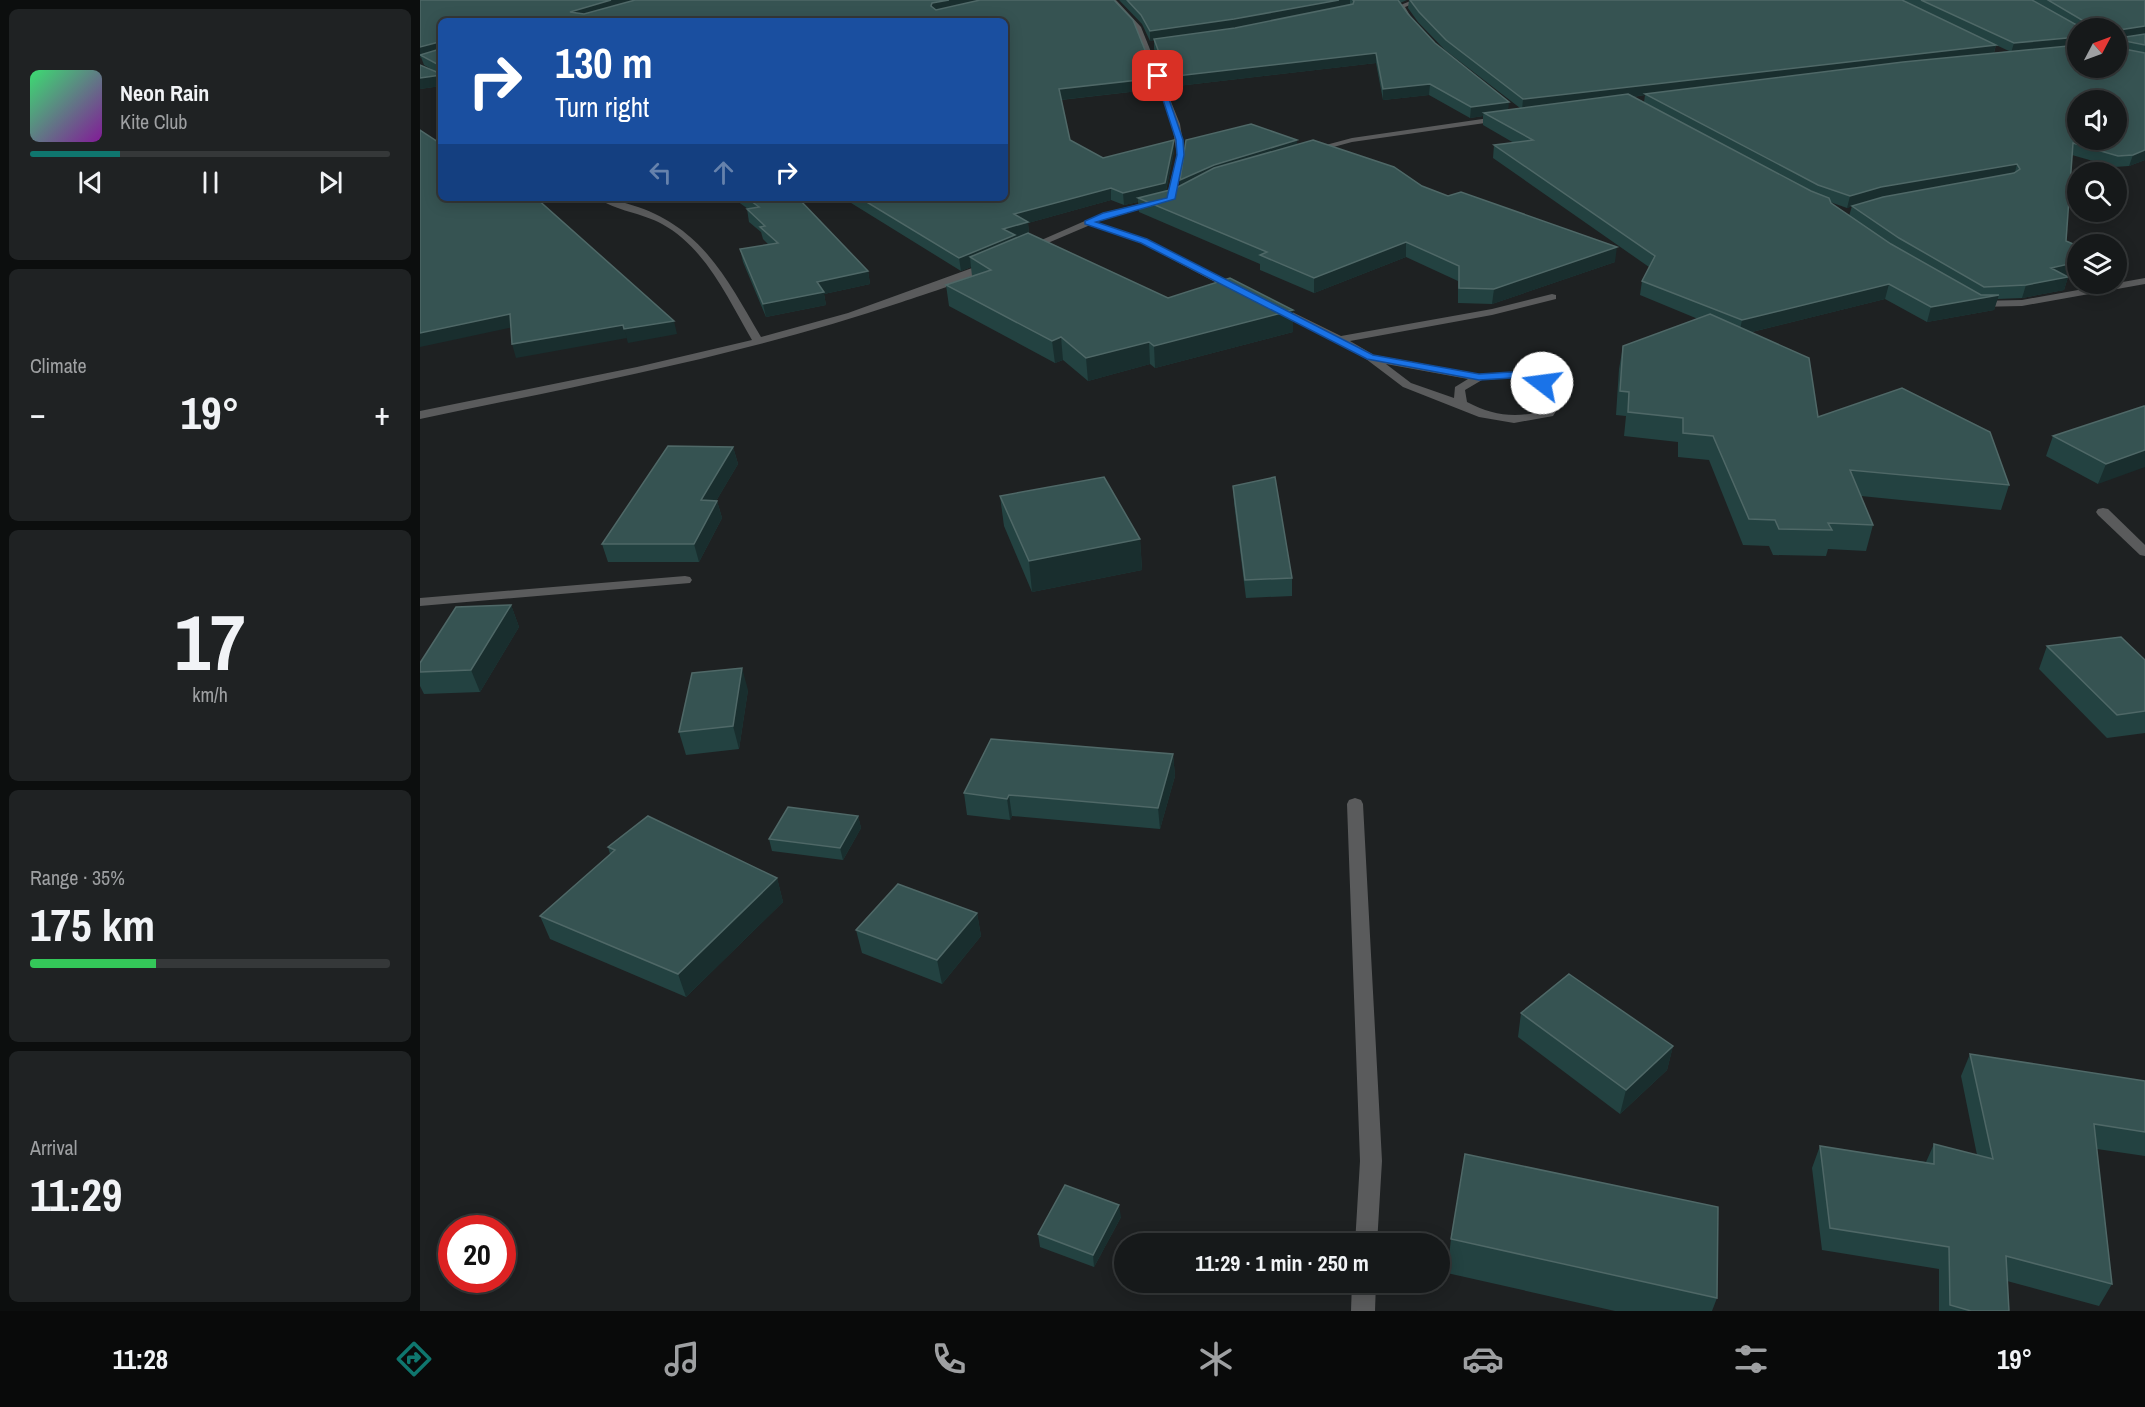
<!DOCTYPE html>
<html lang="en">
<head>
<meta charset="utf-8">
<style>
	:root { --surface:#16191a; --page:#1f2223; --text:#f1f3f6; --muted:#9ea0a2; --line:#353839; --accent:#0f766e }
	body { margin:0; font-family:"Archivo Narrow",sans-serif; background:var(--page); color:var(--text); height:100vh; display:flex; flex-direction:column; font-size:22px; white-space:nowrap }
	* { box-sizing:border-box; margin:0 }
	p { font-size:20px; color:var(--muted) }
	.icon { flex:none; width:33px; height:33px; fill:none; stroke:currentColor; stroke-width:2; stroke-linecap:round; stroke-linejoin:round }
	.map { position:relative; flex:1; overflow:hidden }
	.side { display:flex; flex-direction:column; gap:9px; padding:9px; background:#0c0e0e; width:420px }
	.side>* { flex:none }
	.banner { position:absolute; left:18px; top:18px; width:570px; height:183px; border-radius:9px; box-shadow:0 3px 15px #0003,0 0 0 2px var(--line); background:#1a4fa0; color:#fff; overflow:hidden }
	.needle { width:39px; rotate:49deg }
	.controls { position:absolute; left:1647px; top:18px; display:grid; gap:12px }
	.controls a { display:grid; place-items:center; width:60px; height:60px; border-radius:50%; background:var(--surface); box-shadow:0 3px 15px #0003,0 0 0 2px var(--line); font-size:30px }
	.speed { position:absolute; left:18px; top:1215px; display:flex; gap:12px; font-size:30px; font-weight:700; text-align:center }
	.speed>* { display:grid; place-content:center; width:78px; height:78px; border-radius:50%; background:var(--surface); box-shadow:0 3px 15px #0003,0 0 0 2px var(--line); line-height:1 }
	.speed .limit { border:9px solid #d22; background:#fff; color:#111 }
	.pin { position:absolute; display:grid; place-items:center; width:51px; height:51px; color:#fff; margin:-26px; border-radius:12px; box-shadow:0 3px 9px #0006 }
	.me { position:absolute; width:66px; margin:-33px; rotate:285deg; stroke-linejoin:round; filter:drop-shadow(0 0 4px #0008) }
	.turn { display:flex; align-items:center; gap:21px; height:126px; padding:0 18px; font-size:27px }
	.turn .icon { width:78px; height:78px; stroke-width:2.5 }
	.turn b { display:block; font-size:42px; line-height:51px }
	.lanes { display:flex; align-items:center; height:57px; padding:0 18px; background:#0003; justify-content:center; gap:30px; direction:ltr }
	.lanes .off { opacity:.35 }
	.big { font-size:45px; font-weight:800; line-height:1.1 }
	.side .tile { flex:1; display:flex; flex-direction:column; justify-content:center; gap:9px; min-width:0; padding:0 21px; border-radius:9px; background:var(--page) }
	.side .dial { align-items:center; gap:0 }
	.dial b { font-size:78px; line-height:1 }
	.song { display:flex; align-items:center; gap:18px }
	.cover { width:72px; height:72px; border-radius:9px; background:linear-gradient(135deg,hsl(140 70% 55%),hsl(290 70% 35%)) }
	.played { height:6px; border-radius:3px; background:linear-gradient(90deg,var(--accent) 25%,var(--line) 25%) }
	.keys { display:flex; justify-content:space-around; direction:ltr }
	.heat { display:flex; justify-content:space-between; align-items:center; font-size:33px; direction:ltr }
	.charge { height:9px; border-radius:4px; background:linear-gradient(90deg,#34c759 35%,var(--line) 0) }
	.trip { position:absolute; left:694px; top:1233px; width:336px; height:60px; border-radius:30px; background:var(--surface); box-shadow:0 3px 15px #0003,0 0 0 2px var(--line); font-weight:800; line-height:60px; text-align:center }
	.menu { display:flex; height:96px; justify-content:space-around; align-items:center; background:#090a0a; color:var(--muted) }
	.menu .icon { width:42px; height:42px }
	.menu .selected { color:var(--accent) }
	.menu b { font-size:27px; color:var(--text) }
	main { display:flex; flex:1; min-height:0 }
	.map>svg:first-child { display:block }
</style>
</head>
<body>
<main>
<section class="side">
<div class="tile">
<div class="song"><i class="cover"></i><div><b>Neon Rain</b><p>Kite Club</p></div></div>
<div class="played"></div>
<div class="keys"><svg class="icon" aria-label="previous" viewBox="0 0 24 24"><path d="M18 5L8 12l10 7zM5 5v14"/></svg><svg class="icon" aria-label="pause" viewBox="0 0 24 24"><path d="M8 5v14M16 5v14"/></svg><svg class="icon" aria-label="next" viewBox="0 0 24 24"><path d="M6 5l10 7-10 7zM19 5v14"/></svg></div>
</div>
<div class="tile"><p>Climate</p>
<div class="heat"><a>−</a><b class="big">19°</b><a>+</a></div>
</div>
<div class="tile dial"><b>17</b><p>km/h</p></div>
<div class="tile"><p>Range · 35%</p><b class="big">175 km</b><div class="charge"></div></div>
<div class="tile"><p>Arrival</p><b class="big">11:29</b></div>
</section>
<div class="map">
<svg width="1725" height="1311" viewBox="0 0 1725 1311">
	<rect width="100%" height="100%" fill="#1e2122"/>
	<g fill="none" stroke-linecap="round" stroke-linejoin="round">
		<g fill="#5a5b5c" fill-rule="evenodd">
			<path d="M665,220h6l56,19 96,51 -9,2 -93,-49 -56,-19z"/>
			<path d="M1132,294l4,1v4l-64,16 -142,26 24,14 105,19 37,-1 30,8 18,17 -11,18 -39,7 -35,-6 -76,-30 -37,-28 -95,-51 9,-2 61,30 151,-27zM966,364l82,15 -13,8 -1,11 -43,-15zM1092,378l26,7 14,14 -7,12c-29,7 -52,5 -78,-9l-2,-12 17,-10z"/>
		</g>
		<g fill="#5a5b5c" fill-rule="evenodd">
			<path d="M689,0h7l25,27 39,97 5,31 -11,46 -8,-2 11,-44 -5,-31 -37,-96z"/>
			<path d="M993,0h10l-18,7 9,15 -3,2 -13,-18z"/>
			<path d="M1083,116l4,2 -1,2 -154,22 -41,11 -4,-3 45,-12z"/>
			<path d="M178,198c15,0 27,5 40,9 66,23 90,74 123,130l87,-24 138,-50 9,2c-14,12 -73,30 -93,37 -157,53 -320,83 -482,117v-8l217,-44 115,-27c-24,-41 -46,-92 -90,-116 -19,-11 -47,-13 -64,-26z"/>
			<path d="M739,199l3,1v4l-53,13 -80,34 -8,-2 82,-36z"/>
			<path d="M1725,278v6l-123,22 -45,1 -5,-3 5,-3 45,-1z"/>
			<path d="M1683,508l5,1 37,36v11l-5,-1 -42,-40 -2,-3 2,-3z"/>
			<path d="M265,576l5,1 2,3 -2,3 -270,23v-8z"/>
			<path d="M935,798l6,2 2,4 19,357 -5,83h-22l5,-83 -13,-357 2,-4z"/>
			<path d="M932,1282h24l-1,29h-24z"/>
		</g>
	</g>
	<g fill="#234241" fill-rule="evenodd">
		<path d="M0,0l736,89 -95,11 9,40 33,18 71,-7 -8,40 8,-2 123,-44 125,41 193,76 -123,42 -34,-1v-22l-52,-24 -92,36 -54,-23v-6l-121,-52 -1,-10 -14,3 -13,-5 -83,23 1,11 139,64 125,12v22l-138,36 -5,-4 -62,17 -25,-21 -8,3 -106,-57 -3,-21 26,-9 -1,-9 -10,4 -118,-73h162l-564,-177v65l-21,3v-24l13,5 -9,-5 -3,-8 -1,1z"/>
		<path d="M699,0h288l-7,3 8,11 27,29 73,67 12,-2 -75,-58 -27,-28 -10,-14 1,-8h736v160l-16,6 -15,1 -42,-12 -6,86 12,5v28l-11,2 1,1 -4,13 -42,8 -25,1 -3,11 -67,12 -42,-23 -133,33 66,85 191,68 -8,25 -140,-14 12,29 -7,26 -38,-2 -2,7 -53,-1 -4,-9 -26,-1 -34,-85 -31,-3v-15l-54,-6 2,-20 -10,-1 3,-46 4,-23 75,-27 -58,-24 2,-14 7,-14 -156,-109 1,-13 20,-2 -31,-18v-9l-13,2 -41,-23 -46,5 -7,-37 -207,24 -15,-38v-9l-4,1 -8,-17zM1658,28l38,40h-38zM1576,45l13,6 -15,2zM1225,95l-1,7 -11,-5zM1410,202l17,6 5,-2 -3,10z"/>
		<path d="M313,198h65l70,73 2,13 -46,10 2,11 -60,12 -23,-55 -3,-13 29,-4 -6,-6 -2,-7 -12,-10 -2,-13h1z"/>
		<path d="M1725,406l-47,78 -52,-28 7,-20z"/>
		<path d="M313,447l5,17 -22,37h1l5,17 -23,44h-91l-6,-18z"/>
		<path d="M813,486l59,92v18l-46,2 -12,-95z"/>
		<path d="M580,496l140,43 2,31 -110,22 -28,-66z"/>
		<path d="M91,605l8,22 -39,65 -56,2 -4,-8v-23z"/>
		<path d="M1627,646l98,14v73l-38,5 -68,-69z"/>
		<path d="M328,690l-9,59 -53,6 -7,-23z"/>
		<path d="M753,754l2,22 -15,53 -148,-13 -2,4 -43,-5 -3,-22z"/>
		<path d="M438,816l3,12 -18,32 -71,-9 -3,-12z"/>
		<path d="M188,847l169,31 6,24 -97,95 -136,-58 -10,-23 70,-62z"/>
		<path d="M557,913l4,23 -39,48 -80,-31 -6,-23z"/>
		<path d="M1101,1013l152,33 -6,24 -47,44 -102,-77z"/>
		<path d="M1550,1054l175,27v75l-48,-7 15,135 -13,22 -92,-25 2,30h-70v-42l-117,-19 -10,-82 8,-22 106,16 8,-18 43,11 -16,-79z"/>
		<path d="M701,1217l-27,50 -54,-20 -2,-13z"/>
		<path d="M1031,1239l266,59 -5,13h-97l-168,-38z"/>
	</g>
	<g fill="#192e2e">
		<path d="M191,0h33l-70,21 -4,-9z"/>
		<path d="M529,0h47l-64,15 -1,-9 1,-3z"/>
		<path d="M919,0h11v7l-115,22 -85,12v-10z"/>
		<path d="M1725,26v10l-29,4 3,-10z"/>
		<path d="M1658,37v10l-67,6 3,-10z"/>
		<path d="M19,42l2,11 -21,2 1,2 -1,1v-11z"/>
		<path d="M1576,45l-3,10 -348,39v1l-123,15 1,-11z"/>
		<path d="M956,53v10l-207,24 -1,-10z"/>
		<path d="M21,75v11l-21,3v-11z"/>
		<path d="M736,78v11l-97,11v-11z"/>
		<path d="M1010,84l-1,11 -46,5v-11z"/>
		<path d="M1089,102l-1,11h-24l-1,3 -13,2 1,-11z"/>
		<path d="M754,140v11l-9,44 -27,3v4l-14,3 -1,-12z"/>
		<path d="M877,140v8l-117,40v-8l34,-15z"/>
		<path d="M1725,150v10l-16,6 4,-11z"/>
		<path d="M1597,164l-3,12 -135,23 -32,9 3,-12 31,-9z"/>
		<path d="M691,188v12l-83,23 1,11 -59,23 1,10 -10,4 -2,-13 44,-29 11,-15z"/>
		<path d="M986,242v15l-92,36v-15z"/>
		<path d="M1197,247l-2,15 -123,42 2,-15z"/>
		<path d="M1658,262v12l-31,7 4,-13z"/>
		<path d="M448,271l2,13 -46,10 2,11 -60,12 -3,-13 54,-22z"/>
		<path d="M1648,277l-4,13 -42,8 4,-13z"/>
		<path d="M1469,284l-4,15 -146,36 3,-15z"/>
		<path d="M1579,295l-5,15 -67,12 4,-15z"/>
		<path d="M873,310v22l-138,36 -1,-22z"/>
		<path d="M90,314l4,13 -94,20v-14z"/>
		<path d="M254,321l3,13 -49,9 -4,-14z"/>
		<path d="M203,325l4,13 -111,20 -4,-14z"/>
		<path d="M641,337l2,23 -8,3 -3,-22z"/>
		<path d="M729,342l1,22 -62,17 -2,-23z"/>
		<path d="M313,447l5,17 -32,54 -5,-18z"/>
		<path d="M1725,450v17l-47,17 8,-20z"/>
		<path d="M297,501l5,17 -23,44 -5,-18z"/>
		<path d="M720,539l2,31 -110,22 -3,-31z"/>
		<path d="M91,605l8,22 -39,65 -9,-22z"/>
		<path d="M322,668l6,22 -9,59 -6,-23z"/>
		<path d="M753,754l2,22 -15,53 -2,-21z"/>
		<path d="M589,795l3,21 -2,4 -3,-21z"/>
		<path d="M438,816l3,12 -18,32 -3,-12z"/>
		<path d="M357,878l6,24 -97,95 -8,-23z"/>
		<path d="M557,913l4,23 -39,48 -5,-24z"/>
		<path d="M1253,1046l-6,24 -47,44 6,-24z"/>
		<path d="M699,1205l2,12 -27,50 -1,-12z"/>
	</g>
	<g fill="#365352" stroke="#4f6867" stroke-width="1.5" fill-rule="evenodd">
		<path d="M0,0h191l-41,12 14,2 51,-14h314l-17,3 -1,3 5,4 44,-10h134l19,20 23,58 -97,11 11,51 33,18 71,-18 -9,43 -42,10 -12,-5 -97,26 14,8 -25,7 12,6 -56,23 -99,-60h145v-177h-564v54l-21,3v-13l19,8v-8l-19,-10 20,-6 -1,-7 -19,5z"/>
		<path d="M707,0h212l-105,19 -84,12 -9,-16z"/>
		<path d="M933,0h45l10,14 27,29 74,59 -38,5 -41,-23 -47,5 -7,-36 -208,24 -14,-38 81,-11 118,-24 1,-3z"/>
		<path d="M990,0h492l94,45 -473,54 -77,-59 -27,-28z"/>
		<path d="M1501,0h111l50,28h-4v9l-64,6z"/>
		<path d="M1628,0h97v26l-26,4 -2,6 2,2 26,-4v11l-25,-5 -3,2 2,6 26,5v97l-12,5 -15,1 -45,-13 -7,98 12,5v16l-27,6 17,9 -42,8 -42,2 -85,-49 -47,-32 31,-9 131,-24 6,-4 -3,-5 -136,23 -31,9 -32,-11 -173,-91 258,-32 175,-17v23h38v-40h-33l-1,-8zM1658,100h38v40h-38z"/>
		<path d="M1208,94l183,97 18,7 2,5 60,41 90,51h18l-68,12 -42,-23 -147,36 -100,-39 13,-25 -161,-111 39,-5 -49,-27z"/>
		<path d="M831,124l46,16 -83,25 -34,15 6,-40z"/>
		<path d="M0,130l21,14v54h95l138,123 -50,8 -1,-4 -111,19 -2,-30 -90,19z"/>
		<path d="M893,140l81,27 28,19 26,10 13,-4 156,55 -123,42 -35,-1v-22l-53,-24 -92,36 -54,-23 7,-3 -129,-54 36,-9 40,-21z"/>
		<path d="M327,198h51l70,73 -51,11 7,10 -61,12 -23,-55 38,-6 -18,-16 5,-1 -18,-17 12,-2z"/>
		<path d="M608,233l140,65 62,-20 63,32 -139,36 -5,-4 -63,16 -25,-21 -9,4 -106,-56 45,-15 -21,-13z"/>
		<path d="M1290,314l99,44 9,59 84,-29 88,44 19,53 -159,-15 23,55 -45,-2 4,7 -53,-1 -4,-9 -26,-1 -36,-83 -30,-3v-15l-55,-6 1,-20 -9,-1 3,-45z"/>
		<path d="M1724,406h1v44l-39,14 -53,-28z"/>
		<path d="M248,446l65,1 -32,53 16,1 -23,43h-92z"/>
		<path d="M684,477l36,62 -111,22 -29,-65z"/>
		<path d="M855,477l17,101 -47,2 -12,-94z"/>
		<path d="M91,605l-40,65 -51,2v-9l36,-56z"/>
		<path d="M1701,637l24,23v51l-28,4 -70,-69z"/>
		<path d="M322,668l-9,58 -54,6 13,-59z"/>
		<path d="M571,739l182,15 -15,54 -149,-13 -2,4 -43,-6z"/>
		<path d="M368,807l70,9 -18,32 -71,-9z"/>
		<path d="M228,816l129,62 -99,96 -138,-58 75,-66 -7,-3z"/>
		<path d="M478,884l79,29 -40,47 -81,-30z"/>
		<path d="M1149,974l104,72 -47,44 -105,-77z"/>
		<path d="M1550,1054l175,27v51l-51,-8 18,160 -106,-28 3,55h-38l-21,-6 -1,-58 -119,-19 -10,-82 114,18v-20l59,15z"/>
		<path d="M1045,1154l253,53 -1,91 -266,-59z"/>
		<path d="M645,1185l54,20 -26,50 -55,-21z"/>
	</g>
	<path fill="#1a73e8" stroke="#114b97" stroke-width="1.5" d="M735,75l6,1 22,64 1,15 -9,44 -79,23 51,17 226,116 106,19 33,-2 34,9v4l-34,-7 -33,2 -112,-21 -226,-116 -56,-19v-3l18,-8 64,-15 10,-43 -1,-15z"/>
</svg>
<div class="controls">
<a><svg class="needle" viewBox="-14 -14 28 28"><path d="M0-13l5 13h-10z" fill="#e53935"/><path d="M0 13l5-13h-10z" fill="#9ea0a2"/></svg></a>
<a><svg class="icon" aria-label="sound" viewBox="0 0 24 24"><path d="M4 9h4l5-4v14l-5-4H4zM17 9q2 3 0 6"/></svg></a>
<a><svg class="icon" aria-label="search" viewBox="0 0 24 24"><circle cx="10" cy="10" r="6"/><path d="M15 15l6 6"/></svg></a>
<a><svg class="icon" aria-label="layers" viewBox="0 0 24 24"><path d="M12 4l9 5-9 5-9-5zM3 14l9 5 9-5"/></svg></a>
</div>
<div class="speed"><div class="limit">20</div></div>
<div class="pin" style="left:738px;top:76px;background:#d93025"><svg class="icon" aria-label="arrive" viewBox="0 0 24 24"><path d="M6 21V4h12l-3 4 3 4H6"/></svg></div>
<svg class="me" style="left:1122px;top:383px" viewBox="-20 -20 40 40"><circle r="19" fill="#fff"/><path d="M0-13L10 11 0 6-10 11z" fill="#1a73e8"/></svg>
<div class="trip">11:29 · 1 min · 250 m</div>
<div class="banner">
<div class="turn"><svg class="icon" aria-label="right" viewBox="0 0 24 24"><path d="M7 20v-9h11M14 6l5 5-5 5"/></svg><div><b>130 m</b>Turn right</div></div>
<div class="lanes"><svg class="icon off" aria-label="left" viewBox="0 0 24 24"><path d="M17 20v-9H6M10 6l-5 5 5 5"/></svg><svg class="icon off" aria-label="ahead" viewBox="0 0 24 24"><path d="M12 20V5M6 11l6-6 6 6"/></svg><svg class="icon" aria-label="right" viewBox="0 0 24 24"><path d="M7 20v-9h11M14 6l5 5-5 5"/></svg></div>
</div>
</div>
</main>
<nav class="menu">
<b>11:28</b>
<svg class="icon selected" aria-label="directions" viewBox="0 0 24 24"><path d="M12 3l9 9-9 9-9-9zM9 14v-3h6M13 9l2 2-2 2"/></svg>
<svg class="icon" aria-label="music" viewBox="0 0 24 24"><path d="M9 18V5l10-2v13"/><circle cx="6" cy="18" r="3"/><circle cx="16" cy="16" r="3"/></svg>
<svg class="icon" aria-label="phone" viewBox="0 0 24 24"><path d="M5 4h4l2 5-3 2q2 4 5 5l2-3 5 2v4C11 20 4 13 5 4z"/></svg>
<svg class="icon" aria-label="climate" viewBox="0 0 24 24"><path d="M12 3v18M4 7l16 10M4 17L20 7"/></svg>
<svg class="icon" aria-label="car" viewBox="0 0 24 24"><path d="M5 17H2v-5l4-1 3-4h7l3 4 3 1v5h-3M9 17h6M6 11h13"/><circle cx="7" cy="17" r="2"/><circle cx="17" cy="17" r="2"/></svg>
<svg class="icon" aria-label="filters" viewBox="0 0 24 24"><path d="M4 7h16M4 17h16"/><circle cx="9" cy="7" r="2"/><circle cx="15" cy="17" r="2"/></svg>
<b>19°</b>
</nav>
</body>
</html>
